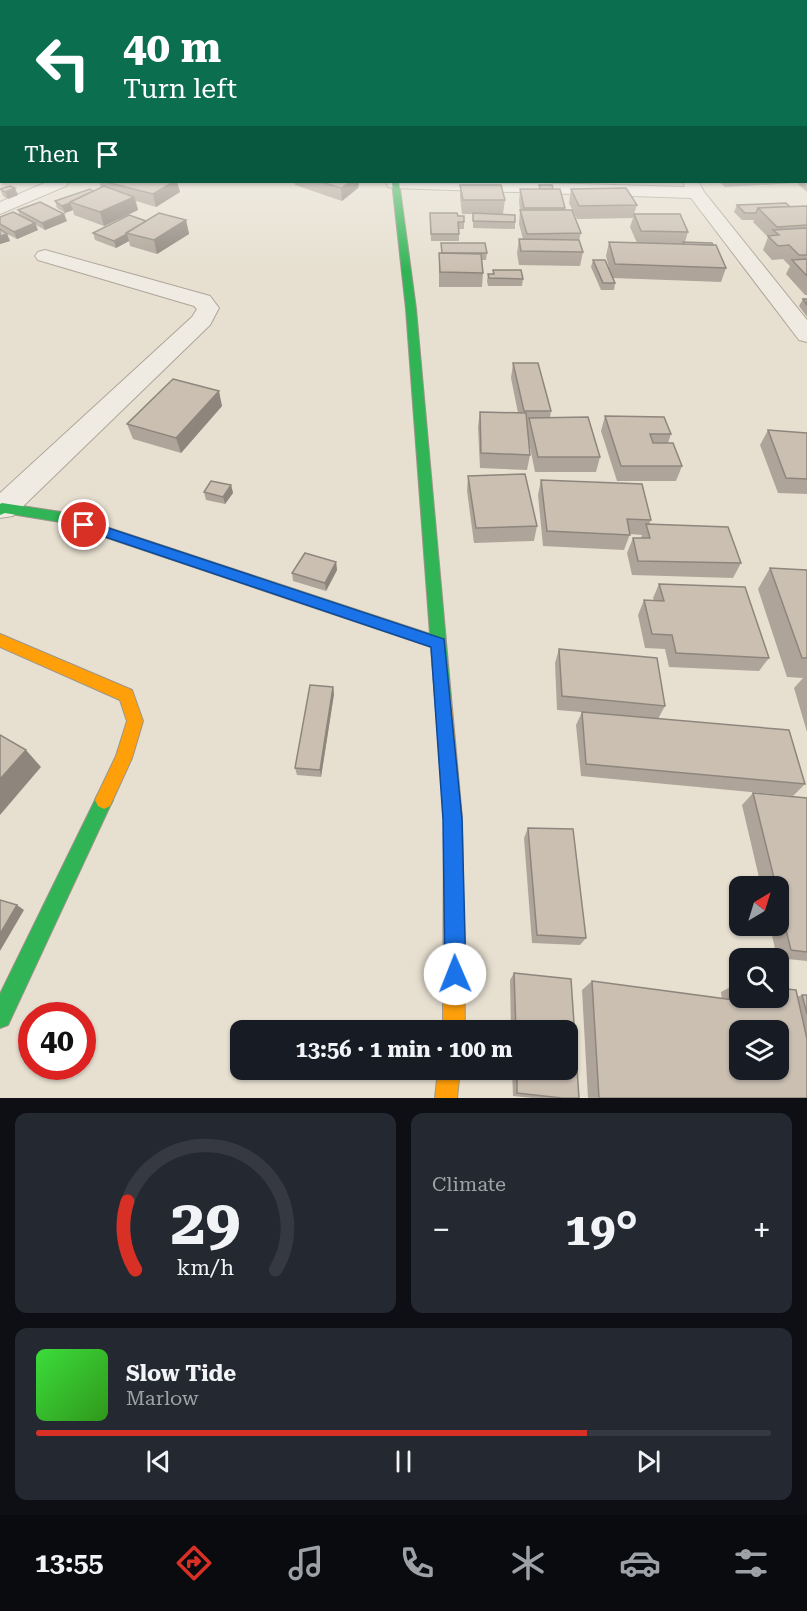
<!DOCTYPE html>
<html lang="en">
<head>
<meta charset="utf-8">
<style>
	:root { --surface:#171b24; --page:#242831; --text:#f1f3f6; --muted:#9ea1a6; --line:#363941; --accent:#d93025 }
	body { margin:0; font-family:"Roboto Serif",serif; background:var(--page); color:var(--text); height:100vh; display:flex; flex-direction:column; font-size:22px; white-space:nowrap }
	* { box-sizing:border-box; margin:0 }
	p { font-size:20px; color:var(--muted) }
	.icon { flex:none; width:33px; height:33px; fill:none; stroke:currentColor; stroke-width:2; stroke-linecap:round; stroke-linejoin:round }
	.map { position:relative; height:1098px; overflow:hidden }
	.drawer { display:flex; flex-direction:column; gap:15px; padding:15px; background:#0d0f14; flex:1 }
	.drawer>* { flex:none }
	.banner { position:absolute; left:0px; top:0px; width:807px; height:183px; box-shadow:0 2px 4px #0004; background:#0b6e4f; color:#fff; overflow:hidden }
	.needle { width:39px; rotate:38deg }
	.tools { position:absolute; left:729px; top:876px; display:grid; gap:12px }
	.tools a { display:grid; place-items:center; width:60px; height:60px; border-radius:12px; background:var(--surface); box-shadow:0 2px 4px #0004; font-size:30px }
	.speed { position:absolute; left:18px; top:1002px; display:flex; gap:12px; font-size:30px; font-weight:700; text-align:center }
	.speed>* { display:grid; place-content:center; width:78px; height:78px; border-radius:50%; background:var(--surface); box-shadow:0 2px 4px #0004; line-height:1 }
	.speed .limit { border:9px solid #d22; background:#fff; color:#111 }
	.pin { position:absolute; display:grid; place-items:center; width:51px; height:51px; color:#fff; margin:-26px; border:3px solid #fff; border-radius:50%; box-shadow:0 2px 6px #0007 }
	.me { position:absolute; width:66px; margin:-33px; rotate:359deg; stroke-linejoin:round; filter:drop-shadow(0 0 4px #0008) }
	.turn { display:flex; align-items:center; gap:21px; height:126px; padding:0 24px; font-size:27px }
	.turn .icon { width:78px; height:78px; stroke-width:2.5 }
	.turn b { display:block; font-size:42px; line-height:51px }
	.then { display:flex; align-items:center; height:57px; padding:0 24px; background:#0003; gap:12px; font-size:22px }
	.big { font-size:45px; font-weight:700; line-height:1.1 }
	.drawer .tile { flex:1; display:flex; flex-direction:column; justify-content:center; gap:9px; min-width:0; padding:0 21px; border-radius:12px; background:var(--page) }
	.drawer .dial { align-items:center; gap:0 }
	.dial svg { height:156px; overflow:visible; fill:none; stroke:var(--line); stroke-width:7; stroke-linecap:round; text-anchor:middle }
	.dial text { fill:var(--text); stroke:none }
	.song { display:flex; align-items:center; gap:18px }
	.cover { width:72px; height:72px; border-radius:9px; background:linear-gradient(135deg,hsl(120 70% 55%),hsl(110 70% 35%)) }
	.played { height:6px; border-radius:3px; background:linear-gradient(90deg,var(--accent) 75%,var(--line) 75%) }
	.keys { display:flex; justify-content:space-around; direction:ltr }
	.heat { display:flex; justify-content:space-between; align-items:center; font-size:33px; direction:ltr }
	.drawer .tiles { flex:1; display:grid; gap:15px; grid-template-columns:1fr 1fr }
	.tile:last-child { grid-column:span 2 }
	.trip { position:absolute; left:230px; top:1020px; width:348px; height:60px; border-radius:12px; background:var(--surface); box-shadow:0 2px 4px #0004; font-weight:700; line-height:60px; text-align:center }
	.menu { display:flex; height:96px; justify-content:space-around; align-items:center; background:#090b0e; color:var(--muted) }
	.menu .icon { width:42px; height:42px }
	.menu .on { color:var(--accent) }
	.menu b { font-size:27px; color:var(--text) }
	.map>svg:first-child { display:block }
</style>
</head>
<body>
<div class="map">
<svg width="807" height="1098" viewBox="0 0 807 1098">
	<rect width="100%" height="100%" fill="#e7e0d1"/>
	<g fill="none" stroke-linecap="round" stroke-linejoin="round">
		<g stroke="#ada599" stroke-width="2">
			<g id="street">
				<path d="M47,182h22l-3,4 -66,28v-12z"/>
				<path d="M386,182h120l179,5 -2,-5h16l5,10 103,128v22l-8,-2 -108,-142 -297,-10 -6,-1z"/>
				<path d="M45,250l165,46 9,12 -9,17 -197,191 -13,2v-25l192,-176 5,-8 -3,-3 -156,-46 -3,-4 3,-4z"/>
			</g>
		</g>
		<g stroke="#9c958a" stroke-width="2">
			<g id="fast">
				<path d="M392,182h7l17,127 35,388 -2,5 -6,2 -6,-2 -2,-5 -4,-50 -371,-125 -55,-9 -5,2v-11l2,-1 59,9 369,122 -24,-325z"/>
				<path d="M104,791l6,3 3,6 -3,6 -102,219 -8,3v-34l98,-200z"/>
			</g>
		</g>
		<g stroke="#9c958a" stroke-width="2">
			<g id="slow">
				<path d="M0,634l132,56 11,31 -11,37 -22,48 -6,3 -6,-3 -3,-6 21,-44 11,-35 -7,-21 -120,-53z"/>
				<path d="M443,690l6,2 2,5 11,121 3,212h-22l1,-212 -9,-121 2,-5z"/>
				<path d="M438,1070h22l-3,28h-22z"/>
			</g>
		</g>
		<use href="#street" fill="#efebe3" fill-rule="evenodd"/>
		<use href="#fast" fill="#30b455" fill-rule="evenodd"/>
		<use href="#slow" fill="#ff9f0a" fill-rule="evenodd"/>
	</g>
	<g fill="#afa499">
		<path d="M806,117h1v52l-1,-1z"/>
		<path d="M807,177v15l-9,-8 1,-2h7z"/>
		<path d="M99,182h78l3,10 -24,15 -20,-6 2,9 -34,16 -30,-11 -1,-5 -8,3 -8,-5 -2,-7 38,-10 8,-3z"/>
		<path d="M294,182h65v2l-1,4 -16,13 -47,-16z"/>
		<path d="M719,182h77l-1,1 -70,4z"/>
		<path d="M460,185l45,15 -2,14h-23l35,8v7l-42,-1v-14h-11l-2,-16z"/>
		<path d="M539,185l14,4 12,19v2l16,23 -2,7 4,12 -3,14 -61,-1 -2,-12 2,-14h4l-4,-15 1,-14 -1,-8 1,-13h19z"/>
		<path d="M0,189l18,6 -10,4 -5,-3z"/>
		<path d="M571,189l66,16 -3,9 54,18 -3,10 41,26 -5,14 -108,-4 2,5 -1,7h-13l-10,-23 2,-7 16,8 -3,-12 3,-14 28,1 -7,-16 3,-9 -56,1 -8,-16z"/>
		<path d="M737,205l53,2 17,-1v89h-2l-19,-21 4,-8 -7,-7 -11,1 -9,-10 5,-13 -15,-15 1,-2h-12l-8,-8z"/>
		<path d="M18,210l46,4 3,7 -22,9 -9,-5 2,5 -21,9 -10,-5 3,7 -10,3v-27l20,-1z"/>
		<path d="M430,213l28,3 6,6v7h-5v12h-28z"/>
		<path d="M186,220l3,14 -32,20 -27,-8 -1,-5 -13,7 -21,-8 -2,-7 53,-12z"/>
		<path d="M441,243l46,10 -1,7h-4l1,13 -1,14h-43v-34l2,1z"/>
		<path d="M493,270l30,9 -1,7h-34l-1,-5 1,-7h5z"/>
		<path d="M803,299h4v18l-8,-11z"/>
		<path d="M513,363l38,48 -1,7 50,39 -4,15h-61l-6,-30 1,13 -3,15 -47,-2 -2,-41 2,-15 38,1 -7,-35z"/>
		<path d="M222,406l-41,47 -48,-14 -6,-15z"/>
		<path d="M605,416l66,18 -3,9 14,23 -6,15h-59l-16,-50z"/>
		<path d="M768,430l39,3v61l-29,-1 -18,-48z"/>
		<path d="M468,476l69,50 -3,15 -60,2 -7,-52z"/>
		<path d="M541,480l110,40 -2,4 92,39 -8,15 -101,-3 -5,-22 6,-15h8l1,-3 -12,-1 -6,16 -81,-4 -5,-51z"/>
		<path d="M231,485l2,8 -8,11 -19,-4 -2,-8z"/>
		<path d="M336,562l1,8 -11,21 -33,-10 -1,-8z"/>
		<path d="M770,568l37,2v162l-13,-44 9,-10 -16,-1 -29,-88z"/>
		<path d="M659,584l110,74 -10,13 -90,-4 -4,-18 -20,-1 -7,-33 6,-15 10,1 -1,-3z"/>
		<path d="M559,649l106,57 -7,13 147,65 -12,12 -212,-20 -5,-51 6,-13 11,1 -36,-3 -2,-47z"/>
		<path d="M333,687l1,7 -13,83 -24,-2 -2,-7z"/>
		<path d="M753,793l54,5v163l-30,-3 -7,-32h8v-40h-17l-19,-81z"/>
		<path d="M528,828l58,110 -6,7 -48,-2 -8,-105z"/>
		<path d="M514,973l57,6 8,119h-47l-19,-2 -1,-26h55v-40h-56l-1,-50z"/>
		<path d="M592,981l130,18 -1,-7 17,-9h2v15h38l19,-1 5,-2h5v103h-219l-6,-108z"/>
	</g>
	<g fill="#8e867d">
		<path d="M173,182h4l3,10 -24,15 -3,-13z"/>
		<path d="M350,182h9l-1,6 -16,13 -1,-13z"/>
		<path d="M15,188l3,7 -10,4 -3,-7z"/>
		<path d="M134,197l4,13 -34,16 -4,-14z"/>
		<path d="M70,203l3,7 -8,3 -3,-7z"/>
		<path d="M64,214l3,7 -22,9 -3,-7z"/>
		<path d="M186,220l3,14 -32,20 -3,-14z"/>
		<path d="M35,223l3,7 -21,9 -3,-7z"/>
		<path d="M7,234l3,7 -10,3v-8z"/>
		<path d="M127,234l2,7 -13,7 -2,-7z"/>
		<path d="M219,391l3,15 -41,47 -5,-15z"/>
		<path d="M231,485l2,8 -8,11 -2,-7z"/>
		<path d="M336,562l1,8 -11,21 -1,-8z"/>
		<path d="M333,687l1,7 -13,83 -1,-7z"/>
		<path d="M26,750l15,17 -41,48v-36z"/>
		<path d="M17,905l7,5 -24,41v-17z"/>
	</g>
	<g fill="#cbbfb2" stroke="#8e867d" stroke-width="1.5" fill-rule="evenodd">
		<path d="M806,138h1v14l-1,-2z"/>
		<path d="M106,182h67l-20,12z"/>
		<path d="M321,182h29l-9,6z"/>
		<path d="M460,185h41l4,15h-42z"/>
		<path d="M539,185h13l1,4h-13z"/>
		<path d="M10,186l5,2 -10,4 -5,-3z"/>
		<path d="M104,186l30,11 -34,15 -30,-10z"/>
		<path d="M626,188l11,17 -58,1 -8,-17z"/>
		<path d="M90,189l3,2 -23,11v1l-8,3 -7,-5z"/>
		<path d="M520,189h40l5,19h-41z"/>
		<path d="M40,202l24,12 -22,9 -24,-13z"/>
		<path d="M786,203l4,4 -32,1 -2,5h-11l-8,-8z"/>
		<path d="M807,206v19l-30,2 -19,-19z"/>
		<path d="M520,210h52l9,23 -54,1z"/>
		<path d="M13,212l22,11 -21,9 -14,-8v-7z"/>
		<path d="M159,213l27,7 -32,20 -28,-7z"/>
		<path d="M430,213h27l1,3h6v6h-6l1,12h-28z"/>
		<path d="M473,213l42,2v7l-42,-1z"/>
		<path d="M634,214h46l8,18 -47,-1z"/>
		<path d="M129,215l17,6 -20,12 1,1 -13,7 -21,-8z"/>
		<path d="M807,228v27h-8l-10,-10 -11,1 -10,-10 11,-1 -6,-5z"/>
		<path d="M0,229l7,5 -7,2z"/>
		<path d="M519,239l60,1 4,12 -62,-1z"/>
		<path d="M609,242l107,3 10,23 -111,-4z"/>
		<path d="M683,242l29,1 1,2 -29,-1z"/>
		<path d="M441,243h44l2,10h-45z"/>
		<path d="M439,253l42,1 2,19 -43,-1z"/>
		<path d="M807,259v17l-15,-16z"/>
		<path d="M593,260h12l10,23h-12z"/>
		<path d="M493,270h28l2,9 -34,-1 -1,-4h6z"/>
		<path d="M803,299h4v6z"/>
		<path d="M513,363h25l13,48h-27z"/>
		<path d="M173,379l46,12 -43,47 -49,-14z"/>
		<path d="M480,412l46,1 4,42 -49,-2z"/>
		<path d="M605,416l59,1 7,17h-21l3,9h20l9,23h-61z"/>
		<path d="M588,417l12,40h-62l-9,-39z"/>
		<path d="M768,430l39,3v46l-21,-1z"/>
		<path d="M525,474l12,52 -61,2 -8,-52z"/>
		<path d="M541,480l101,4 9,36 -24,-1 3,16 -83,-4z"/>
		<path d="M211,481l20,4 -8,12 -19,-5z"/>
		<path d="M646,524l82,3 13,36 -103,-2 -5,-23h17z"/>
		<path d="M305,553l31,9 -11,21 -33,-10z"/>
		<path d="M770,568l37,2v88h-5z"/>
		<path d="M659,584l86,3 24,71 -93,-5 -4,-18 -20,-1 -8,-34 20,1z"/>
		<path d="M559,649l98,9 8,48 -103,-10z"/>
		<path d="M310,685l23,2 -13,83 -25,-2z"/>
		<path d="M582,712l207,18 16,54 -219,-20z"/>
		<path d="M0,735l26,15 -26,29z"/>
		<path d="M753,793l54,5v154l-16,-2 -13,-52v-12h-2z"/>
		<path d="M528,828l45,1 13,109 -49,-3z"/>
		<path d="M0,900l17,5 -17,29z"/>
		<path d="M514,973l57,6 8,119h-17l-45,-5v-23h50v-40h-51z"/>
		<path d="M592,981l150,20 -1,-3h37v-10l18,2 11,49v59h-208zM740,1030h38v40h-38z"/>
		<path d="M802,995h5v19z"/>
	</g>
	<linearGradient id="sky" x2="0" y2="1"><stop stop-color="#96bed9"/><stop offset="0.43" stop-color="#f4f1ea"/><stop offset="1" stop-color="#f4f1ea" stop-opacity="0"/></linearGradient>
	<rect width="807" height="271" fill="url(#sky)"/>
	<path fill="#1a73e8" stroke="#114b97" stroke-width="1.5" d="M84,520l360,119 18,180 4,155 -3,7 -8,3 -7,-3 -3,-7 -2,-155 -12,-172 -352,-119 -2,-3 2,-3z"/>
</svg>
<div class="tools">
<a><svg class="needle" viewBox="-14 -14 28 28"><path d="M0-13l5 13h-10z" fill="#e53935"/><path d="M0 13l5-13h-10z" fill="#9ea1a6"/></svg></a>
<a><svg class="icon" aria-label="search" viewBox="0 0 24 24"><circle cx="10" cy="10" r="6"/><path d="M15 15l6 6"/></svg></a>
<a><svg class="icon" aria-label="layers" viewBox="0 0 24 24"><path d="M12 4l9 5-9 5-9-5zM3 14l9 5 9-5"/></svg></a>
</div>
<div class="speed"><div class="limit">40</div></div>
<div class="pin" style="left:84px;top:525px;background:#d93025"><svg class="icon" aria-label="arrive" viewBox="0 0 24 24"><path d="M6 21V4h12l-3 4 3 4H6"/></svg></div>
<svg class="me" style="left:455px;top:974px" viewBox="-20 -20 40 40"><circle r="19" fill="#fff"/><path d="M0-13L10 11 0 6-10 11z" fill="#1a73e8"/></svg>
<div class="trip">13:56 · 1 min · 100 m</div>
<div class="banner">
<div class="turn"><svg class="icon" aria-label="left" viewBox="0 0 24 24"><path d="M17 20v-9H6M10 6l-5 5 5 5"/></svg><div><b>40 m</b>Turn left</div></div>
<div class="then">Then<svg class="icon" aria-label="arrive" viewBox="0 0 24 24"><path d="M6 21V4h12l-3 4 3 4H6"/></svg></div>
</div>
</div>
<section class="drawer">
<div class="tiles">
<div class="tile dial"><svg viewBox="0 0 100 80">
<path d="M14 69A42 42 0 1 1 86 69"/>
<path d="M14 69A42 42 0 0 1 10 34" stroke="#d93025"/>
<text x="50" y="56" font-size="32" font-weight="700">29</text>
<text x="50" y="72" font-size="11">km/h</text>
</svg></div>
<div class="tile"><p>Climate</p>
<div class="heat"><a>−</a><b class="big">19°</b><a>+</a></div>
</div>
<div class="tile">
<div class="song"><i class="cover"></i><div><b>Slow Tide</b><p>Marlow</p></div></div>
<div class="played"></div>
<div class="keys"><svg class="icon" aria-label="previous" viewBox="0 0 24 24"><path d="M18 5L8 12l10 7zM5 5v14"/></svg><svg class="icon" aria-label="pause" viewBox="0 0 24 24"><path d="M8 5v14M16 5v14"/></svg><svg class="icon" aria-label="next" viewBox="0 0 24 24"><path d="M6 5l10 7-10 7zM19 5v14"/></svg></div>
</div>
</div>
</section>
<nav class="menu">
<b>13:55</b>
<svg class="icon on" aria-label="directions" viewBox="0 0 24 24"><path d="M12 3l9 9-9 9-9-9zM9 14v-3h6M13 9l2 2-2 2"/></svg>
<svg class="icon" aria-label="music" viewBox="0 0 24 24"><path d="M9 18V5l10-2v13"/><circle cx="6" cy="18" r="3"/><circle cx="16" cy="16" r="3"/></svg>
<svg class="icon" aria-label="phone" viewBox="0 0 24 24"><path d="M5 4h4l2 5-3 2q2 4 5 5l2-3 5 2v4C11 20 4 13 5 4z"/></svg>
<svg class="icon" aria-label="climate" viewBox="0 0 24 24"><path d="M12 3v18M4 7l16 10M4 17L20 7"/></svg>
<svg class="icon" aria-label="car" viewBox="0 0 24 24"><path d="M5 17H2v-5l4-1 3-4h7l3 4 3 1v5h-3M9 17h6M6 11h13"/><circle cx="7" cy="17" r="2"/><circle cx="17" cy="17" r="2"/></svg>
<svg class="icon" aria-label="filters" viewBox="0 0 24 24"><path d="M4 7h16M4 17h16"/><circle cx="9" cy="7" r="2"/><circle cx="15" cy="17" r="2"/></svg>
</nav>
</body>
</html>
